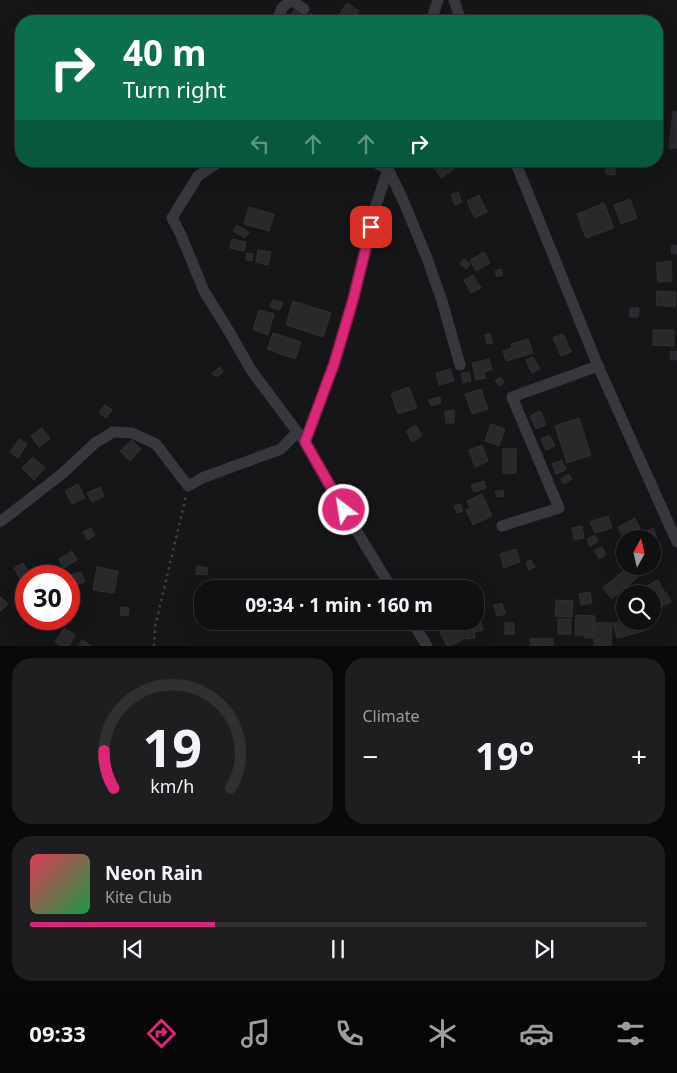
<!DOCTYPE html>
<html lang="en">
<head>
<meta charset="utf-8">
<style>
	:root { --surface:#101012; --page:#1e1e20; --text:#f1f3f6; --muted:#9c9d9f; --line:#303032; --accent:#db2777 }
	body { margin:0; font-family:"Noto Sans",sans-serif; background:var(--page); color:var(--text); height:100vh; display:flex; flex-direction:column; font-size:19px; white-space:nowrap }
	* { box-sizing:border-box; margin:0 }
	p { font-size:16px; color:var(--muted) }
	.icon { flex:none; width:28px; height:28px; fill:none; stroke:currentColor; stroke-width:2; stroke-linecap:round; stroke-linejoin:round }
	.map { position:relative; height:646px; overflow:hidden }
	.details { display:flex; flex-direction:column; gap:12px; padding:12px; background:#09090a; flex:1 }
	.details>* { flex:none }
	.top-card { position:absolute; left:15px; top:15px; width:648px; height:152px; border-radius:20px; box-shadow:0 5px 20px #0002,0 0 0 1px var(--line); background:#0b6e4f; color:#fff; overflow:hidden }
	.needle { width:32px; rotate:8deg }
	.buttons { position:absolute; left:616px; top:530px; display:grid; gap:10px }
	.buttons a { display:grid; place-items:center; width:45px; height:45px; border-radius:50%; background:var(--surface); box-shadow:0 5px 20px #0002,0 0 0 1px var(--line); font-size:25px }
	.speed { position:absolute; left:15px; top:565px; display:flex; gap:10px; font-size:25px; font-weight:700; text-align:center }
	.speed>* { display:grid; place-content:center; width:65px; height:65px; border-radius:50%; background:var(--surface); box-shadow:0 5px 20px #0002,0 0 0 1px var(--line); line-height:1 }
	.speed .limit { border:8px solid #d22; background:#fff; color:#111 }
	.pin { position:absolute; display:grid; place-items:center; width:42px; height:42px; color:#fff; margin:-21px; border-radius:10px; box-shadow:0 2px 8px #0006 }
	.me { position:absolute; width:55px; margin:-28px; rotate:329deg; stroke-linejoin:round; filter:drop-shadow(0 0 4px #0008) }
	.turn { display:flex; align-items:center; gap:18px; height:105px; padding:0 25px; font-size:22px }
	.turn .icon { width:65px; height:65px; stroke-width:2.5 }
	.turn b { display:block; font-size:35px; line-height:42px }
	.lanes { display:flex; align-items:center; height:48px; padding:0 25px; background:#0003; justify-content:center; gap:25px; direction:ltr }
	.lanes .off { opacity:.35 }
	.big { font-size:38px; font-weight:700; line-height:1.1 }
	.details .widget { flex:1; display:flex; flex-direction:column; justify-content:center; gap:8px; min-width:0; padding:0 18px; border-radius:20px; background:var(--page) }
	.details .dial { align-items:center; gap:0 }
	.dial svg { height:130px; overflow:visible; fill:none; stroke:var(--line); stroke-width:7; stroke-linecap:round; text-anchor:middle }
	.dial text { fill:var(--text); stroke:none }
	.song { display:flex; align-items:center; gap:15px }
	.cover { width:60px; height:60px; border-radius:8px; background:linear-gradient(135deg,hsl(350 70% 55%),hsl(140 70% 35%)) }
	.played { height:5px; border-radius:2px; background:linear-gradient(90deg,var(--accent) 30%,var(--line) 30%) }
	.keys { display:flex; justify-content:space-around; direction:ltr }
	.heat { display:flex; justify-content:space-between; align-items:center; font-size:28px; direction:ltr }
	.details .tiles { flex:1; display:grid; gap:12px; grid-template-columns:1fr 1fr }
	.widget:last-child { grid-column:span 2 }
	.trip { position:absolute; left:194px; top:580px; width:290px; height:50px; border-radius:20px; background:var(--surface); box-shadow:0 5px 20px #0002,0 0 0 1px var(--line); font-weight:700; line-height:50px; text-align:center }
	.menu { display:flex; height:80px; justify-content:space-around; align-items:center; background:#060607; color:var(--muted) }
	.menu .icon { width:35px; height:35px }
	.menu .active { color:var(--accent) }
	.menu b { font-size:22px; color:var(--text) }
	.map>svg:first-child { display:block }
</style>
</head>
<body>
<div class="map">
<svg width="677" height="646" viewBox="0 0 677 646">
	<rect width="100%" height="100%" fill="#161618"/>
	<g fill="#29292c" stroke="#303034">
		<path d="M347,3l12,8 -7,10h-7l-7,-5z"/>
		<path d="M294,10l9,6 -4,5h-13z"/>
		<path d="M311,13l10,8h-17z"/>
		<path d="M673,111l4,1v36h-8z"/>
		<path d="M414,161h25l-3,8 -16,-6 -3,5 -5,-2z"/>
		<path d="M449,162l5,7 -13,9 -5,-8z"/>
		<path d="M606,165h9v10l-9,-1z"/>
		<path d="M458,192l4,10 -7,3 -4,-10z"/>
		<path d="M479,195l8,17 -12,6 -8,-17z"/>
		<path d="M630,199l7,19 -16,6 -7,-19z"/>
		<path d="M604,203l10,25 -28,10 -9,-24z"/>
		<path d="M249,207l25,7 -5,17 -25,-7z"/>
		<path d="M237,225l12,7 -4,6 -12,-7z"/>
		<path d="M232,239l14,3 -2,9 -14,-3z"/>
		<path d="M672,245l5,1v8l-6,-1z"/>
		<path d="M258,250l13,2 -3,13 -12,-3z"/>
		<path d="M484,252l6,11 -14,8 -6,-11z"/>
		<path d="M247,253l6,1 -1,7 -6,-1z"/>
		<path d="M464,259l6,5 -4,5 -6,-5z"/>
		<path d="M671,261l1,20 -14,1 -2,-19z"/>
		<path d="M501,269l2,6 -6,2 -2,-6z"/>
		<path d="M473,275l8,13 -10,5 -7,-13z"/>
		<path d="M657,291l19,1 -1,15 -19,-2z"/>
		<path d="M273,300l10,3 -3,7 -10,-3z"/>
		<path d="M293,301l38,12 -8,24 -37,-12z"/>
		<path d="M630,308h9l-1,9h-8z"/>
		<path d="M259,310l15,4 -6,21 -15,-5z"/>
		<path d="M653,330h21v16l-21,-1z"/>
		<path d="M273,333l28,9 -6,17 -28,-10z"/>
		<path d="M490,334l3,9 -6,1 -2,-9z"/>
		<path d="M563,334l8,18 -10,4 -8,-18z"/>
		<path d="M528,339l5,14 -27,8 -3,-10 9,-3 -1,-4z"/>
		<path d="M671,351l6,1v8l-7,-1z"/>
		<path d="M533,357l7,12 -8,4 -6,-13z"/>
		<path d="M489,359l3,11 -8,2 2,6 -10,2 -4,-17z"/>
		<path d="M220,367l3,5 -7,5 -4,-4z"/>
		<path d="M450,369l4,12 -15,4 -3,-12z"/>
		<path d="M469,372l2,9 -8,2 -2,-10z"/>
		<path d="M500,377l4,5 -4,4 -5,-5z"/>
		<path d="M409,387l8,21 -19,6 -7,-20z"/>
		<path d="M481,389l7,20 -16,5 -7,-20z"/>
		<path d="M440,397l1,6 -10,3 -2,-6z"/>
		<path d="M105,405l7,5 -6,8 -7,-5z"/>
		<path d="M454,410v13h-8l-1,-12z"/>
		<path d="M540,411l6,14 -10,4 -6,-13z"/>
		<path d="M579,418l12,37 -24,8 -12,-37z"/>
		<path d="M491,424l14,5 -6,17 -14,-5z"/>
		<path d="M416,425l6,11 -10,6 -6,-11z"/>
		<path d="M42,428l8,11 -11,8 -8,-11z"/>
		<path d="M549,435l6,11 -9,4 -5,-11z"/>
		<path d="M19,439l8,5 -9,14 -8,-6z"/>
		<path d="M132,440l9,9 -11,12 -10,-10z"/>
		<path d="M482,445l6,16 -13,6 -6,-17z"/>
		<rect x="503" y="449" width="13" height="24"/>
		<path d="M33,457l12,11 -11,12 -12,-12z"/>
		<path d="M562,460l4,10 -10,4 -4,-10z"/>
		<path d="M569,474l3,5 -8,5 -3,-5z"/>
		<path d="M484,481l2,7 -12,4 -3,-7z"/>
		<path d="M78,484l7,14 -13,6 -7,-13z"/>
		<path d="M100,487l4,9 -12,6 -5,-9z"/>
		<path d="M503,490l1,6 -7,1 -2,-5z"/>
		<path d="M482,494l10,22 -19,9 -7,-15 4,-2 -3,-7z"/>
		<path d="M460,504l3,7 -6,2 -3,-7z"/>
		<path d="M608,516l4,12 -17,5 -5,-11z"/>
		<path d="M635,518l5,11 -17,9 -5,-11z"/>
		<path d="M582,526l2,12 -10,2 -2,-12z"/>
		<path d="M91,528l4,7 -7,5 -5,-8z"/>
		<path d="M653,528l4,10 -5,2v-1h-3l-4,-7z"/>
		<path d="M595,535l3,7 -8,4 -3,-7z"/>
		<path d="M602,547l4,8 -7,4 -5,-9z"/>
		<path d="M516,549l4,13 -16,6 -4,-14z"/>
		<path d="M72,551l5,9 -14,8 -4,-9z"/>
		<path d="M531,560l4,7 -6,3 -3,-8z"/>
		<path d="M23,563l7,12 -9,5 -7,-12z"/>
		<path d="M197,566l11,2 -1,7 -11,-1z"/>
		<path d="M629,566h22l-39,33 -9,-11z"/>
		<path d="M97,567l21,4 -4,22 -21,-3z"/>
		<path d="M81,572l4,10 -12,4 -3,-11z"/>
		<path d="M658,580l7,13 -13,6v-5h-22z"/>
		<path d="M590,592l2,11 -11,2 -2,-11z"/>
		<path d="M666,592l5,10 -16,8 -3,-5v-5z"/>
		<path d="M0,596l8,8 -8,8z"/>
		<path d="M556,600l17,1 -1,16 -17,-1z"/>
		<path d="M502,603l3,11 -8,2 -3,-11z"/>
		<path d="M121,607l8,1 -1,8 -8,-1z"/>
		<path d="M576,615l19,1 -1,22h-9v-3h-10z"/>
		<rect x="558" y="619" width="13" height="15"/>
		<path d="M625,620v1h17l2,10 -27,7 -4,-15z"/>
		<path d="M434,621h23l9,17 -16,8h-3z"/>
		<path d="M481,622l2,8 -8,2 -2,-8z"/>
		<rect x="505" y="623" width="9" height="11"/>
		<path d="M594,623h18l-1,23h-17z"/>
		<path d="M64,628l11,7 -6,11h-9l-5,-4z"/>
		<path d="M474,629l1,9 -8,1 -2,-8z"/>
		<path d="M531,638l8,1 -1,7h-8z"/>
		<rect x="540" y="639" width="13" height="7"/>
		<path d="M82,640l9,6h-12z"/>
	</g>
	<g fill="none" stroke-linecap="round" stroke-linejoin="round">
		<path stroke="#3d3f44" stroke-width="2.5" stroke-dasharray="2.5 4" stroke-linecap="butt" d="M154,646l1,-19 31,-131"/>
		<g stroke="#37383d" stroke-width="11">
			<path d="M291,0l13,9"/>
			<path d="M454,0l7,21"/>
			<path d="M277,21l5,-13 9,-8"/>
			<path d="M431,21l7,-21"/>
			<path d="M220,161l-22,15 -26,42 9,17 23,56 26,42 21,37 50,67"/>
			<path d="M372,161l16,8 15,31 24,58 15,43 18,64"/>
			<path d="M391,161l-16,47 -22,92 -19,65 -29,77 29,52 58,95"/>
			<path d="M515,161l83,205 79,176"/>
			<path d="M0,522l63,-49 32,-30 18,-11 19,1 24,11 32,42 14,-8 79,-29 16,-17"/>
			<path d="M502,526l57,-18 -47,-111 86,-31"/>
			<path d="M412,621l15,25"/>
		</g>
	</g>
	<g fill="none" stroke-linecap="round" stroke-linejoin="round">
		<g stroke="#8e194d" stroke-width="12">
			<path id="route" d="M344,510l-39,-68 29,-78 19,-64 18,-73"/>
		</g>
		<use href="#route" stroke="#db2777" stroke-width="9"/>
	</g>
</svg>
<div class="buttons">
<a><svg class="needle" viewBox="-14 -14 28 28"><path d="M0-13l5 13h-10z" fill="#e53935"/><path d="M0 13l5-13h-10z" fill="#9c9d9f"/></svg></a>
<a><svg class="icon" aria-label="search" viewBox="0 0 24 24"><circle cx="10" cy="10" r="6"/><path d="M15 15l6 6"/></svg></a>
</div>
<div class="speed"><div class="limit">30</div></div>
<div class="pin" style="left:371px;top:227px;background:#d93025"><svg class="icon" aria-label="arrive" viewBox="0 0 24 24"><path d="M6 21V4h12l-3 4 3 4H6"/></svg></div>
<svg class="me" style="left:344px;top:510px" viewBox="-20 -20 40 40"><circle r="17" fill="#db2777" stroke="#fff" stroke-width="3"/><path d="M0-11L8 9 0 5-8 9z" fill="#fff"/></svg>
<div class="trip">09:34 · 1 min · 160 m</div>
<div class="top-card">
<div class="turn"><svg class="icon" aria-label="right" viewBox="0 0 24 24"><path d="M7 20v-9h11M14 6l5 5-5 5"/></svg><div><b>40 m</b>Turn right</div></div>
<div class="lanes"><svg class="icon off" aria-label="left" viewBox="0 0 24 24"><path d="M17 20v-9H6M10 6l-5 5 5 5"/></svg><svg class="icon off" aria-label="ahead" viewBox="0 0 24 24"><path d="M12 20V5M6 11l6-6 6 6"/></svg><svg class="icon off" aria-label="ahead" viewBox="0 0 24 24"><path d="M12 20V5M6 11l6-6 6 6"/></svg><svg class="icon" aria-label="right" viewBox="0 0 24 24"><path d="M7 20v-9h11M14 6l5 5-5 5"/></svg></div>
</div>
</div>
<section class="details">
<div class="tiles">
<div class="widget dial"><svg viewBox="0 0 100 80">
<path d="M14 69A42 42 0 1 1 86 69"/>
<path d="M14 69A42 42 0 0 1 8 46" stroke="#db2777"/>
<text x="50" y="56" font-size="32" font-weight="700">19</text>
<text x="50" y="72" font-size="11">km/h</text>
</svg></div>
<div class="widget"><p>Climate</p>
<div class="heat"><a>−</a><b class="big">19°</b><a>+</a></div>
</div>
<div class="widget">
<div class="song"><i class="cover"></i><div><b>Neon Rain</b><p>Kite Club</p></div></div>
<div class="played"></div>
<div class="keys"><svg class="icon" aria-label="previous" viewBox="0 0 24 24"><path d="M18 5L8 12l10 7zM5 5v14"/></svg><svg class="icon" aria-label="pause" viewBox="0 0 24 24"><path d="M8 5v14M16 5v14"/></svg><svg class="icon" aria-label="next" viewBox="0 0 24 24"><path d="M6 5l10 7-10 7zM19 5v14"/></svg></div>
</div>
</div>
</section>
<nav class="menu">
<b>09:33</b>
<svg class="icon active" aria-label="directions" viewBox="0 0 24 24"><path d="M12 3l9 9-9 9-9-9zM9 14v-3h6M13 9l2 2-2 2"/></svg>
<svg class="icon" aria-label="music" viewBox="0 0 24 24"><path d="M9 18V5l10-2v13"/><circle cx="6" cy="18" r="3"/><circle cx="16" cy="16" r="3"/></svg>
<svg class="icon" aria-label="phone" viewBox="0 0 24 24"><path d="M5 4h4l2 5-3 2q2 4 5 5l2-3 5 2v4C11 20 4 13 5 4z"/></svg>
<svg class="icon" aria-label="climate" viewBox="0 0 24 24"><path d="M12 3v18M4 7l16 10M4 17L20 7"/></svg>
<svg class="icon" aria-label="car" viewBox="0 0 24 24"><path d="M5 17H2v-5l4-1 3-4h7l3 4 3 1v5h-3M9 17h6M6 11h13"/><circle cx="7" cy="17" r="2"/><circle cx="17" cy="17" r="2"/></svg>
<svg class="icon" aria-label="filters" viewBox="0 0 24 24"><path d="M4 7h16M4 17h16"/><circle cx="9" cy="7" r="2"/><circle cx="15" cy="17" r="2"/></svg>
</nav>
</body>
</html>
